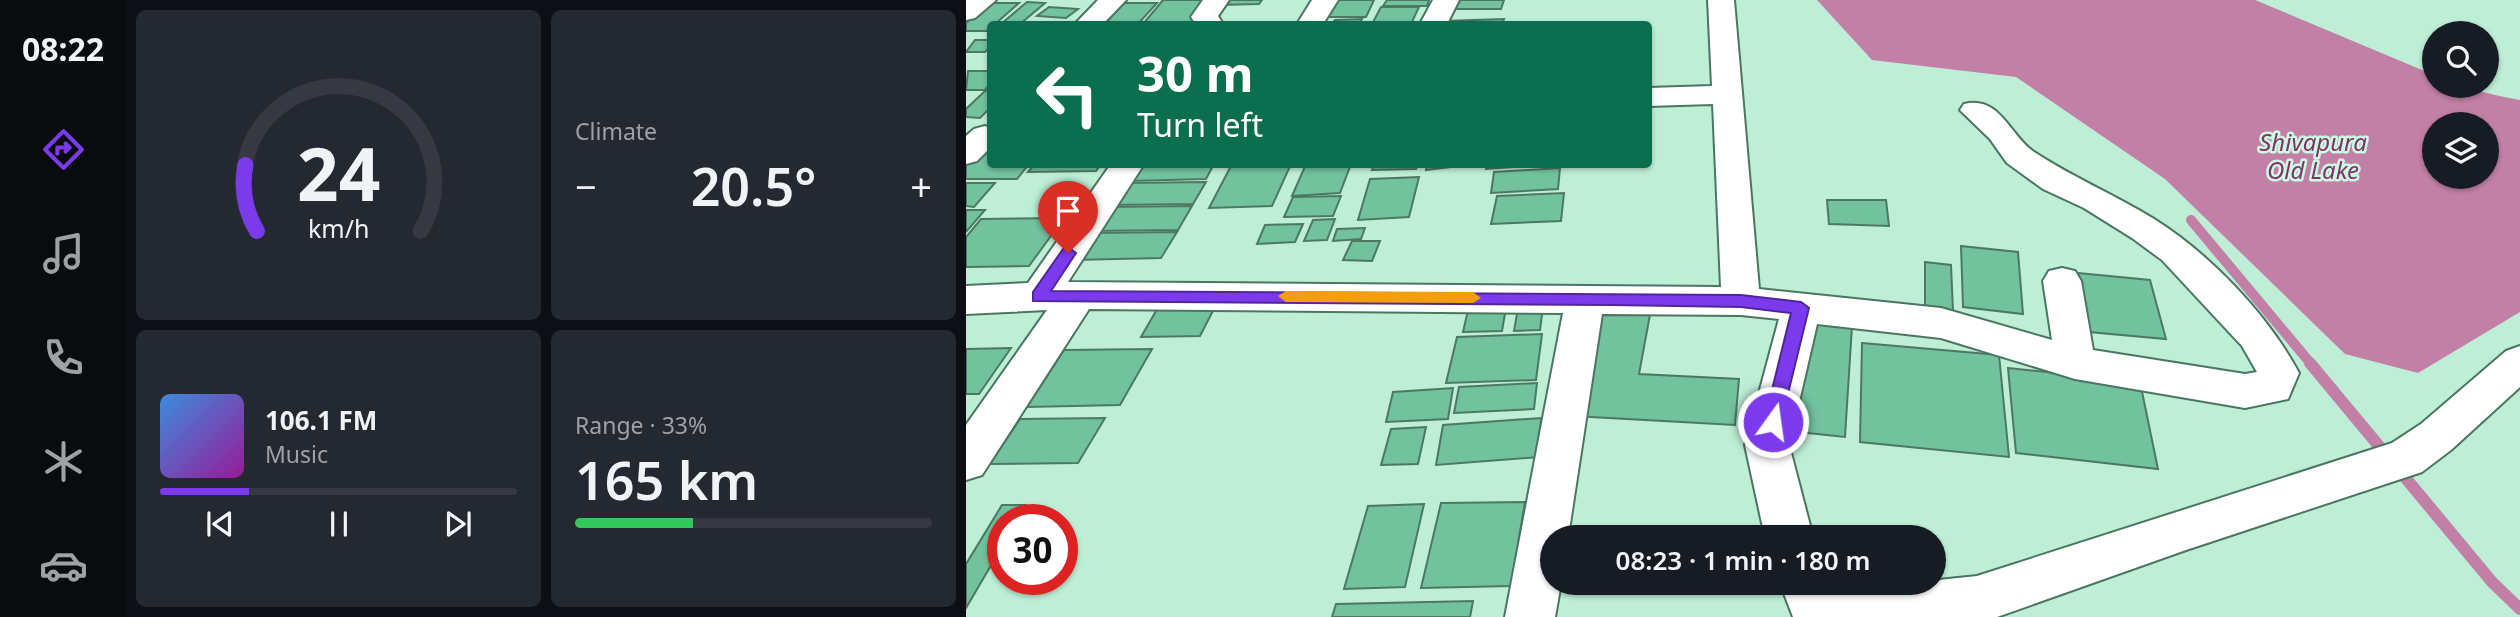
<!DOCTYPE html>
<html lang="en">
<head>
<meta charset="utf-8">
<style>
	:root { --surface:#171b24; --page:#242831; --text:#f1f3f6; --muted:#9ea1a6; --line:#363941; --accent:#7c3aed }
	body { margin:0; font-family:"Noto Sans",sans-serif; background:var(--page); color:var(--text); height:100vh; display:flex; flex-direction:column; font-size:26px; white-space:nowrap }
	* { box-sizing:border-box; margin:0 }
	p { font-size:23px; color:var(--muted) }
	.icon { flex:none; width:38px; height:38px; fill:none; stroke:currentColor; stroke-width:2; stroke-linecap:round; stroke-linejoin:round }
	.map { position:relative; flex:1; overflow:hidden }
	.drawer { display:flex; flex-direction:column; gap:10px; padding:10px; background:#0d0f14; width:840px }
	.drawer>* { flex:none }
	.top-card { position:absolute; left:21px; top:21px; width:665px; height:147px; border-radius:7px; box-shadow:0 2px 5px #0004; background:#0b6e4f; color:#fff; overflow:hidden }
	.controls { position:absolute; left:1456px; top:21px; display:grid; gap:14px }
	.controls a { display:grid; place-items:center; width:77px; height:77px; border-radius:50%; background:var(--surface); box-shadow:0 2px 5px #0004; font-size:35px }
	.speed { position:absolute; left:21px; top:504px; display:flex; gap:14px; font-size:35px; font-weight:700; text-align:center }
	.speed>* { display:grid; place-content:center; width:91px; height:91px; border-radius:50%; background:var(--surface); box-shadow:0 2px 5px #0004; line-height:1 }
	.speed .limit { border:10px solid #d22; background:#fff; color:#111 }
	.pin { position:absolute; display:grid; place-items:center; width:60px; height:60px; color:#fff; margin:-72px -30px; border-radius:50% 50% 50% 0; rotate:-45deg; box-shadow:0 0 7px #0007 }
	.pin .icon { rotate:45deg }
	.me { position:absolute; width:77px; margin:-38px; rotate:14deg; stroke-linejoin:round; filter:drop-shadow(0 0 5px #0008) }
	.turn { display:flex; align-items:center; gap:24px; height:147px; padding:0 35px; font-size:32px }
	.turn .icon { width:91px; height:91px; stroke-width:2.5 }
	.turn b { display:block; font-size:49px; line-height:60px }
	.big { font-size:52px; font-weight:600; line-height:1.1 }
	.drawer .widget { flex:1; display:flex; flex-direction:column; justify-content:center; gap:10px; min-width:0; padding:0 24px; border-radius:10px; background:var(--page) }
	.drawer .dial { align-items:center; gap:0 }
	.dial svg { height:182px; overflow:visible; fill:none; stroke:var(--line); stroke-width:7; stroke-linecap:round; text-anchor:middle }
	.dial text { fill:var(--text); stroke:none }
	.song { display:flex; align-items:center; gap:21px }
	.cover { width:84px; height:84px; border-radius:10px; background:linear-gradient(135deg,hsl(210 70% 55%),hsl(300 70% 35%)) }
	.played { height:7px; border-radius:4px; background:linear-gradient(90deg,var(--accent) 25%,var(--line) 25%) }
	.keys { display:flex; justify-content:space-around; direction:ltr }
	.heat { display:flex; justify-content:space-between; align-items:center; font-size:38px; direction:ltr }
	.charge { height:10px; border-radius:5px; background:linear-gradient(90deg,#34c759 33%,var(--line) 0) }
	.drawer .tiles { flex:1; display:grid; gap:10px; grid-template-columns:repeat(2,1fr) }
	.trip { position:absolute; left:574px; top:525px; width:406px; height:70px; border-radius:35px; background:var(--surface); box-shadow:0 2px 5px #0004; font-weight:600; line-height:70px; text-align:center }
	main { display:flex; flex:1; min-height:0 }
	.menu { display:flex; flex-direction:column; width:126px; justify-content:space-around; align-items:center; background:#090b0e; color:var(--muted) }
	.menu .icon { width:49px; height:49px }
	.menu .current { color:var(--accent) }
	.menu b { font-size:32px; color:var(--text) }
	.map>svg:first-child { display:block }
</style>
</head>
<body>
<main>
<nav class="menu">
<b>08:22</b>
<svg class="icon current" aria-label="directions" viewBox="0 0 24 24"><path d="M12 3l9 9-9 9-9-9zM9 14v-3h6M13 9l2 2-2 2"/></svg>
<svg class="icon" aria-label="music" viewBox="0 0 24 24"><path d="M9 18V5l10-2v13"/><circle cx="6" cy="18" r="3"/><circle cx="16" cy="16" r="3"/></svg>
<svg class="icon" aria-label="phone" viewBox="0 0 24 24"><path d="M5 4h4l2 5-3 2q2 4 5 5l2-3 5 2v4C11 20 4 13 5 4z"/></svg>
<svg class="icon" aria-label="climate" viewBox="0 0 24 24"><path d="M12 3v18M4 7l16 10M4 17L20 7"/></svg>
<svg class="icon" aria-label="car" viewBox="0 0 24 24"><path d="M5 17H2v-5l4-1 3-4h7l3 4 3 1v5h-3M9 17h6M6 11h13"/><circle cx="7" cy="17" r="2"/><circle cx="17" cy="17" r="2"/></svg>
</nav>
<section class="drawer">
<div class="tiles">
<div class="widget dial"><svg viewBox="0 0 100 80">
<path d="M14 69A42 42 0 1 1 86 69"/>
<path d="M14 69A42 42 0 0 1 9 40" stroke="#7c3aed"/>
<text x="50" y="56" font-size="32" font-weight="700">24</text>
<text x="50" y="72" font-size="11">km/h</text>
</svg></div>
<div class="widget"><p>Climate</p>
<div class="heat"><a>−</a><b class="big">20.5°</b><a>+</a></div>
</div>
<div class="widget">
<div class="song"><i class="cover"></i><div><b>106.1 FM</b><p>Music</p></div></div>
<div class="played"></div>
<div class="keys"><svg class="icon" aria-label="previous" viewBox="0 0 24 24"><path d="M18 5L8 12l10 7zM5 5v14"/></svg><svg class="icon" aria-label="pause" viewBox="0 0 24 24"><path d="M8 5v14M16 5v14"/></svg><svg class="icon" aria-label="next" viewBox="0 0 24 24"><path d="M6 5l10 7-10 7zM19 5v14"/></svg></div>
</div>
<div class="widget"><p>Range · 33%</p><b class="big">165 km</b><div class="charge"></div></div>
</div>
</section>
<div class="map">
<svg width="1554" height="617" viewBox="0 0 1554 617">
	<rect width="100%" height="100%" fill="#beeed6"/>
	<path fill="#c280a7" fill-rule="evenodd" d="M851,0h438l179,75v11c30,0 57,9 86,14v212l-102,61 -73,-19 -180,-175 -149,-102 -144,-17zM1468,124h53v53h-53z"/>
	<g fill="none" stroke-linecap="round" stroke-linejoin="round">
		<path stroke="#c280a7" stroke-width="10" d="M1225,220l121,145"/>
		<path stroke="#c280a7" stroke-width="12" d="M1344,363l182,219 28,27"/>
	</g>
	<g fill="#72c29e" stroke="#4c7864" stroke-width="2">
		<path d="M197,0h45l-18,24h-47z"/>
		<path d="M256,0h40l-3,4 -40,1z"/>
		<path d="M368,0h40l-8,17h-42z"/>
		<path d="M421,0h42l-2,6h-44z"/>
		<path d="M491,0h47l-3,9h-47z"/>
		<path d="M61,2l18,1 -25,21h-19z"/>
		<path d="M23,3h30l-24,21h-5l-2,7h-22v-8z"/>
		<path d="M146,3h45l-19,21h-46z"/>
		<path d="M83,7l29,2 -12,9 -29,-2z"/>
		<path d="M415,7h38l-8,17h-39z"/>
		<path d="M396,19l-3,5h-27l3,-4z"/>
		<path d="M538,19l-2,5h-60l2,-3z"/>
		<path d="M9,40h15v7l-5,5h-19z"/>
		<path d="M2,71h22v13l-5,6h-19z"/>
		<path d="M19,91h5v17l-10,10 -14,-1v-8z"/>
		<path d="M10,153h14v11h39l-12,15h-51v-15z"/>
		<path d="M69,164h66l-5,7 -68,1z"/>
		<path d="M174,164h74l-8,15 -76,2z"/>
		<path d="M266,164h59l-19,42 -63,2z"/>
		<path d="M340,164h45l-11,29 -48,3z"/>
		<path d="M408,164h44l-2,5 -44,1z"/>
		<path d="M461,164h48l-49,6z"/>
		<path d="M521,164h72l-73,5z"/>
		<path d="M594,168l-2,21 -67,4 3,-21z"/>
		<path d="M453,177l-10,40 -51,3 12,-41z"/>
		<path d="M240,182l-13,22 -83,1 15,-22z"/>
		<path d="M0,183h29l-21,24 -8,-1z"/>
		<path d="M598,193l-3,28 -70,3 6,-28z"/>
		<path d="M375,196l-8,20 -49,1 9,-20z"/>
		<path d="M861,200h59l3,26 -60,-2z"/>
		<path d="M226,206l-14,24 -88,1 17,-24z"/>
		<path d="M0,210h19l-19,22z"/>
		<path d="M98,218l-35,48 -63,1v-30l15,-18z"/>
		<path d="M369,219l-8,21 -23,1 9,-21z"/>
		<path d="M337,224l-8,18 -38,2 8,-19z"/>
		<path d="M399,228l-4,11 -28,2 4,-12z"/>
		<path d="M211,232l-16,26 -88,2 18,-27z"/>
		<path d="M386,241h28l-8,20 -29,-1z"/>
		<path d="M995,246l57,6 5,62 -60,-7z"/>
		<path d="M959,262l26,3 2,46 -28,-3z"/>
		<path d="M1112,273l72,7 16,59 -77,-7z"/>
		<path d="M634,301l52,3 -13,70 100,5 -4,46 -162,-9z"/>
		<path d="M251,303l-17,33 -59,1 19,-33z"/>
		<path d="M577,307l-3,23 -26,1 4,-23z"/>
		<path d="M540,308l-4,23 -39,1 5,-22z"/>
		<path d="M836,321l50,5 -7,111 -56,-6z"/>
		<path d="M576,334l-6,46 -90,3 11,-46z"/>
		<path d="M896,343l137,12 10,102 -149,-15z"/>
		<path d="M45,348l-32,46h-13v-45z"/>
		<path d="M186,349l-32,56 -93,2 37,-57z"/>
		<path d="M1042,368l132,14 18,87 -142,-16z"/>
		<path d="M571,383l-3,26 -80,4 5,-26z"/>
		<path d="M487,388l-5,31 -62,3 7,-30z"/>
		<path d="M139,418l-27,45 -88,1 30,-45z"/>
		<path d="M575,418l-2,39 -103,8 7,-40z"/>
		<path d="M460,427l-8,37 -37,1 10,-36z"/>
		<path d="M559,502l-14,84 -90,2 20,-85z"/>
		<path d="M458,504l-19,83 -61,2 24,-83z"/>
		<path d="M36,505h24l-8,15h-15v25l-37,63v-44z"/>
		<path d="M507,601l-3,16h-138l4,-13z"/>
	</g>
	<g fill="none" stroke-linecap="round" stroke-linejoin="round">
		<g stroke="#4a7662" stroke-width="4">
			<g id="street">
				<path d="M0,0h30l-21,18 -9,2z"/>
				<path d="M132,0h28l-23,24h-28z"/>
				<path d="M237,0h26l-11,16 5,8 -28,-1 -4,-6z"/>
				<path d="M346,0h26l-15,24h-26z"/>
				<path d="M467,0h26l-12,24h-27z"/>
				<path d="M742,0h26l25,289 182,19 111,32 -9,-59 6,-10 13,-3 13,3 6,10 12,69 152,24 12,-2 -15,-26 -80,-86 -30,-22 -48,-30 -41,-19 -36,-26 -17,-24 -30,-29 4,-6c36,-9 46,32 70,48 38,25 81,43 120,67 56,35 114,96 145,154l-11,26 -43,9 -170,-29 -134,-41 -124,-14 -28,121 24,92h-48l-20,-92 34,-126 -38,-4 -139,-1 -34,223h-16v46h9l-6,34h-50l58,-304 -474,-4 -107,166 -16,5v-55l81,-115 -81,4v-28l62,-3 83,-119h33l-76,118 653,5 -8,-183 -65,2v-18l64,-2z"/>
				<path d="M19,126l5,2v20l-13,13 -11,3v-28l8,-7z"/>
				<path d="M1554,346v41l-69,63 -29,22 -236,78 -189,67h-204l-13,-34h50l3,8 144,-15 415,-133 29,-19 85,-73z"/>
			</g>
		</g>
		<use href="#street" fill="#fff" fill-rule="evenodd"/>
	</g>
	<path fill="#7c3aed" stroke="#51269a" stroke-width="2" d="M102,247l8,6 -25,38 690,4 60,7 8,6 -28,114 -8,7 -9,-7 27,-109 -50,-6 -130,-2 -578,-4v-9l30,-43z"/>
	<path fill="#f59e0b" d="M320,291l187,1 8,6 -8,5 -187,-1 -8,-6z"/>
	<g text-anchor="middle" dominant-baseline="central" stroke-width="5" stroke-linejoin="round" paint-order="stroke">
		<g font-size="24" font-style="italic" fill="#823366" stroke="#cbfbe3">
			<text x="1347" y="141">Shivapura<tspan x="1347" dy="28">Old Lake</tspan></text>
		</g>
	</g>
</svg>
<div class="controls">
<a><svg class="icon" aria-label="search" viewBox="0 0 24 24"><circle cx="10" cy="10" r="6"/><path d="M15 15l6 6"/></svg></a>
<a><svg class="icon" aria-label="layers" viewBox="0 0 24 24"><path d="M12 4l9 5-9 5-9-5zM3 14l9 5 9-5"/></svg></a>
</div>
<div class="speed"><div class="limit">30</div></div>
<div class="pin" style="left:102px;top:253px;background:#d93025"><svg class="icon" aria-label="arrive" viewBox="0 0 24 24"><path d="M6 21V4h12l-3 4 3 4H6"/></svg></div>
<svg class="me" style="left:807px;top:422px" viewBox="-20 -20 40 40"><circle r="17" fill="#7c3aed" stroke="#fff" stroke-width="3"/><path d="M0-11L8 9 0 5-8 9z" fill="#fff"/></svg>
<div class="trip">08:23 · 1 min · 180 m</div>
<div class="top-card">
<div class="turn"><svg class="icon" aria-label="left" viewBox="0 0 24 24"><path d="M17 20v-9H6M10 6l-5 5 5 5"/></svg><div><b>30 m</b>Turn left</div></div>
</div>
</div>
</main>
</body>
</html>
